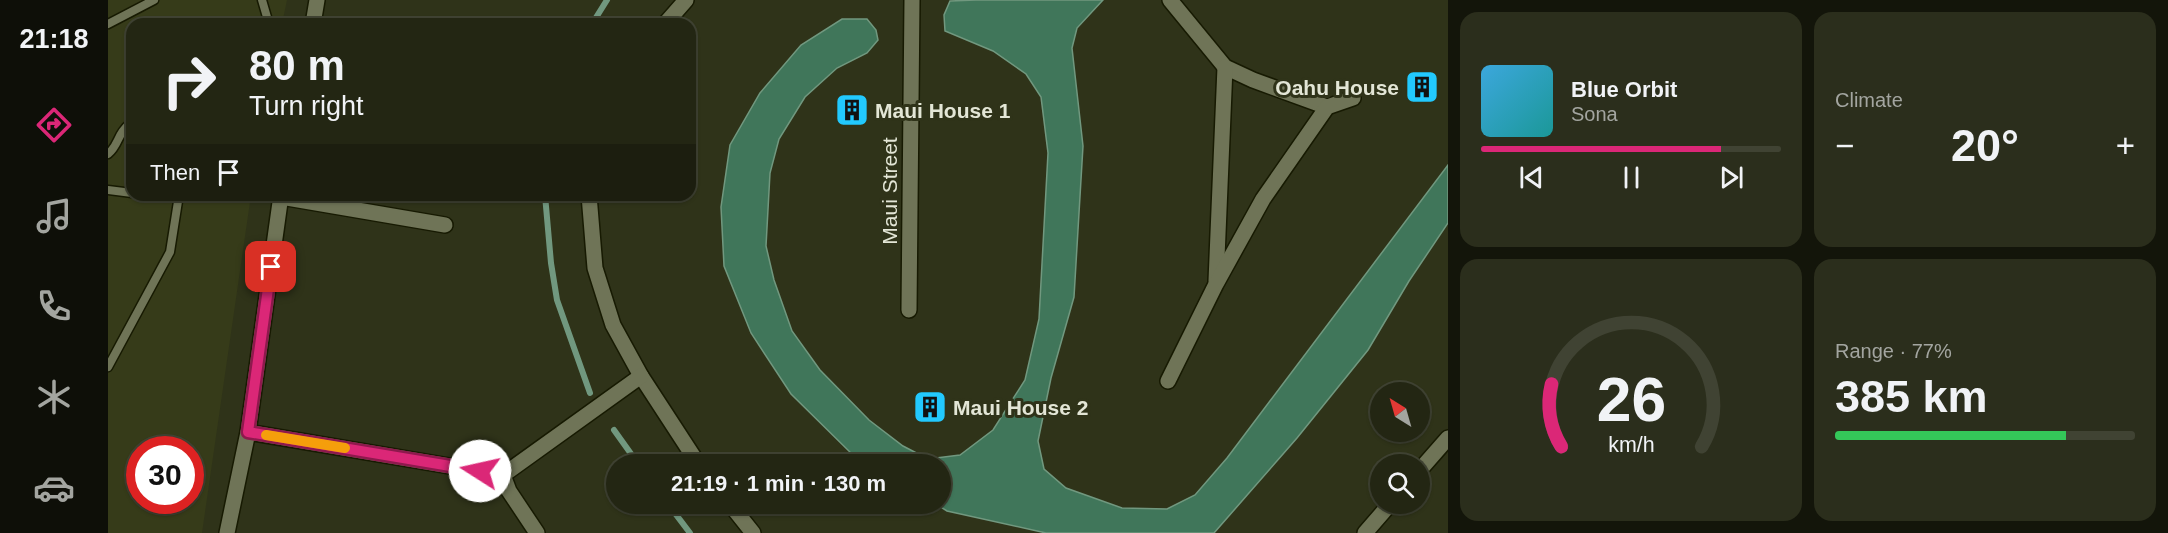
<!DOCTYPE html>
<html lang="en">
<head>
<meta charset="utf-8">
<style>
	:root { --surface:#232613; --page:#2b2e1c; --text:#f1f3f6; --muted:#a3a5a0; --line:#404333; --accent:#db2777 }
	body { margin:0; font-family:Helvetica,sans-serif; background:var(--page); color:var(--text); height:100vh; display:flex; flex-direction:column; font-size:22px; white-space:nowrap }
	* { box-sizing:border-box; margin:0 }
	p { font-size:20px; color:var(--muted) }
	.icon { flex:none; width:33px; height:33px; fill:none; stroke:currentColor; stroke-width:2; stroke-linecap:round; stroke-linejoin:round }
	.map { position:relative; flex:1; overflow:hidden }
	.panel { display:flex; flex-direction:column; gap:12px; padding:12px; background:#13150a; width:720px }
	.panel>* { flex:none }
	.top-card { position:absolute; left:18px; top:18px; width:570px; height:183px; border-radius:18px; box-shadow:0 2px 4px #0004,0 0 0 2px var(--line); background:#232613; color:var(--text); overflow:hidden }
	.needle { width:39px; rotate:323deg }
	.controls { position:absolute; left:1262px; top:382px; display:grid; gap:12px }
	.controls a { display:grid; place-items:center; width:60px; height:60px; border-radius:50%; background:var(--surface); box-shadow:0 2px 4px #0004,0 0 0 2px var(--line); font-size:30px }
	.speed { position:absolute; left:18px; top:436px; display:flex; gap:12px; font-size:30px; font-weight:700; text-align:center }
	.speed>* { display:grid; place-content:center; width:78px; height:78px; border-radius:50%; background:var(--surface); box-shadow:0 2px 4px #0004,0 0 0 2px var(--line); line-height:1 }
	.speed .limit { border:9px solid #d22; background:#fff; color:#111 }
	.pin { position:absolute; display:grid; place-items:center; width:51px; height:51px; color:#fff; margin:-26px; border-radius:12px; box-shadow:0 3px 9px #0006 }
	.me { position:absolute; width:66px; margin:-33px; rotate:280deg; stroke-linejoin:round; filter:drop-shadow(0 0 4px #0008) }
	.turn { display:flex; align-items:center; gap:21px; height:126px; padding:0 24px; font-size:27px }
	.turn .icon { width:78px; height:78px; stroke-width:2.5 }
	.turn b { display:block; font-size:42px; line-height:51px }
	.then { display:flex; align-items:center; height:57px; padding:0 24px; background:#0003; gap:12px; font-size:22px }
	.big { font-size:45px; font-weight:800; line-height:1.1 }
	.panel .tile { flex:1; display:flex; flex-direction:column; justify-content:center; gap:9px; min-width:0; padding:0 21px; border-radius:18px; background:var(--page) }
	.panel .dial { align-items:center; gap:0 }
	.dial svg { height:156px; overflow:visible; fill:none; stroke:var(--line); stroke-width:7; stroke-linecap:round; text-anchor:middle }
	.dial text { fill:var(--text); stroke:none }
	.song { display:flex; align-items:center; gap:18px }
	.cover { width:72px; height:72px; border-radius:9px; background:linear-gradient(135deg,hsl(200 70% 55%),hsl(180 70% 35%)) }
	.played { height:6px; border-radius:3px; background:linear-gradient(90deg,var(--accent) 80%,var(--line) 80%) }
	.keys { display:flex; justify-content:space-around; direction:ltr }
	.heat { display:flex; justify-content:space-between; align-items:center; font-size:33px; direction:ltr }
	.charge { height:9px; border-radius:4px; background:linear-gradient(90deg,#34c759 77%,var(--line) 0) }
	.panel .tiles { flex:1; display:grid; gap:12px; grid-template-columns:repeat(2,1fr) }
	.trip { position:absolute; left:498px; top:454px; width:345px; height:60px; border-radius:30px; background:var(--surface); box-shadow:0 2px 4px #0004,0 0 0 2px var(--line); font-weight:800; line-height:60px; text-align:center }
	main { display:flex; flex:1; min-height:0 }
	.tabs { display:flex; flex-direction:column; width:108px; justify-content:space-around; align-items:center; background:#0e0f08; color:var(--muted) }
	.tabs .icon { width:42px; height:42px }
	.tabs .selected { color:var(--accent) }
	.tabs b { font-size:27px; color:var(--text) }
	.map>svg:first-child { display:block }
</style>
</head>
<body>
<main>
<nav class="tabs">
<b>21:18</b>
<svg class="icon selected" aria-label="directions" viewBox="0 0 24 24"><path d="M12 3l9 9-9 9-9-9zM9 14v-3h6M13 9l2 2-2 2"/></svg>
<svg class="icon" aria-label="music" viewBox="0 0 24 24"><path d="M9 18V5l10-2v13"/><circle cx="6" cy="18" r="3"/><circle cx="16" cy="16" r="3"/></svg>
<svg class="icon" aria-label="phone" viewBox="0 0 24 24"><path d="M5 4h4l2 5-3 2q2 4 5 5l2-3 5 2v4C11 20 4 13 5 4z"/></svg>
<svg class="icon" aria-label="climate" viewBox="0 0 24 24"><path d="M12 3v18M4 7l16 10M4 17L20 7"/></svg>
<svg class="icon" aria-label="car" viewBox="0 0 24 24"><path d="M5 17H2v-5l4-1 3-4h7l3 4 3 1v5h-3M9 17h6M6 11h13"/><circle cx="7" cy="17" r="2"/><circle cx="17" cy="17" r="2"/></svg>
</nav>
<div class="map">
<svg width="1340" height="533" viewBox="0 0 1340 533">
	<rect width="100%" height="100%" fill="#2f3319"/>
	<path fill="#363b19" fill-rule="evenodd" d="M0,0h179l-5,24h-150v171h119l-49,338h-94zM32,450h50v51h-50z"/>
	<path fill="#40765a" stroke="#71987f" stroke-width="1.5" d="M868,0h127l-26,28 -5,20 11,98 -9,151 -23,81 -13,63 6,28 22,19 56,20 45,1 28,-14 32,-37 221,-293v58l-39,58 -41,69 -71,88 -83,95h-168l-99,-22 -11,-7h4v-39h-74l-6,-3 -69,-68 -40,-61 -27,-67 -3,-59 9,-62 30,-52 41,-48 41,-26h25l9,11 2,10 -11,13 -30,15 -32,29 -26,42 -9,34 -4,73 8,34 18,51 28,39 49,50 34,26 25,13 32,-4 33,-25 32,-50 14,-61 9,-166 -7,-56 -15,-23 -33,-23 -48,-20 -1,-16 6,-14z"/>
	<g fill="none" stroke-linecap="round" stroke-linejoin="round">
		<g stroke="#71987f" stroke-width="6">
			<path d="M484,24l15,-24"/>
			<path d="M437,195l6,68 6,37 33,93"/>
			<path d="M506,430l25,35"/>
			<path d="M560,504l22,29"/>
		</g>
		<g stroke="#171a02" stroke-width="11">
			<g id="service">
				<path d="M154,0l7,24"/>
				<path d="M0,24l46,-24"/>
				<path d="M0,154c12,-10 8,-20 24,-32"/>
				<path d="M0,190l24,3"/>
				<path d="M0,367l62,-115 9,-57"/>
			</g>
		</g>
		<g stroke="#171a02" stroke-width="18">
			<g id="minor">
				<path d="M1062,0l55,67 28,13 74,27"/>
				<path d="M205,24l4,-24"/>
				<path d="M557,24l21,-24"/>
				<path d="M481,195l6,73 18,57 28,51 58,89"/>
				<path d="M173,197l164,28"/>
				<path d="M1108,281l9,-214"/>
				<path d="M801,310l3,-310"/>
				<path d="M1060,381l48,-97 47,-85 64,-92 26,-9"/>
				<path d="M140,432l255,43 138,-99"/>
				<path d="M1311,471l29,-33"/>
				<path d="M395,475l6,16 28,42"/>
				<path d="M622,504l23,29"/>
				<path d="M119,533l21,-101 33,-237"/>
				<path d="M1257,533l25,-29"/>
			</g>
		</g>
		<use href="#service" stroke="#6f7457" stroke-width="8"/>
		<use href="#minor" stroke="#6f7457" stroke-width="15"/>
	</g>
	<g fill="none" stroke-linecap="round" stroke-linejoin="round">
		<g stroke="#8e194d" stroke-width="15">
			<path id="route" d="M163,267l-23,165 232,39"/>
		</g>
		<use href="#route" stroke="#db2777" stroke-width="10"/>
		<path stroke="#f59e0b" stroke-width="10" d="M158,435l79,13"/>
	</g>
	<defs>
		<g id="building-square" transform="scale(1.725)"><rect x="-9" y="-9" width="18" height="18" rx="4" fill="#22c9fe" stroke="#2f3319"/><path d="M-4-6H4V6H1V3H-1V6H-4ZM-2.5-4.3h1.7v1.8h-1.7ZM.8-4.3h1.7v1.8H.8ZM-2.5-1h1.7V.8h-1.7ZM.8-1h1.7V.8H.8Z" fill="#111"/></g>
	</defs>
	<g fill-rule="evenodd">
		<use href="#building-square" x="1314" y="87"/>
		<use href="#building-square" x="744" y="110"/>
		<use href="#building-square" x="822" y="407"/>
	</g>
	<g text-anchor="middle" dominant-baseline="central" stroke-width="6" stroke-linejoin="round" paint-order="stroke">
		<g font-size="21" font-weight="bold" fill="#e3e6d6" stroke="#2f3319" text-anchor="start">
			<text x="1291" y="87" text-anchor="end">Oahu House</text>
			<text x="767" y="110">Maui House 1</text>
			<text x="845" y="407">Maui House 2</text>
		</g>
		<g font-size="21" fill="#e3e6d6" stroke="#2f3319">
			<text transform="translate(781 191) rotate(-90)">Maui Street</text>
		</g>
	</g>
</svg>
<div class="controls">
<a><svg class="needle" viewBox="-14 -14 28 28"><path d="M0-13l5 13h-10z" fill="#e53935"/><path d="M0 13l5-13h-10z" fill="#a3a5a0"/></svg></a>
<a><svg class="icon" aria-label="search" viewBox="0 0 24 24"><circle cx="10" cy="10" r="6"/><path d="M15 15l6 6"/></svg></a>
</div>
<div class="speed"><div class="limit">30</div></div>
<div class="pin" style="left:163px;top:267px;background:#d93025"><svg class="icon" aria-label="arrive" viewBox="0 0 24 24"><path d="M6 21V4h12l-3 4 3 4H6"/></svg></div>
<svg class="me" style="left:372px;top:471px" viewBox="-20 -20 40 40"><circle r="19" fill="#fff"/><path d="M0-13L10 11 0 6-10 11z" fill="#db2777"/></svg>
<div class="trip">21:19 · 1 min · 130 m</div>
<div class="top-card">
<div class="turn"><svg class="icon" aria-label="right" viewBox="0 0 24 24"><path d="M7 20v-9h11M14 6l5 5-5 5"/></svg><div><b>80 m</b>Turn right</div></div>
<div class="then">Then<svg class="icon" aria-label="arrive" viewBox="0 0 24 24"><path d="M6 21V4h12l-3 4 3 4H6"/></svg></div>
</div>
</div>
<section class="panel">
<div class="tiles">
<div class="tile">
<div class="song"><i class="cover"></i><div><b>Blue Orbit</b><p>Sona</p></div></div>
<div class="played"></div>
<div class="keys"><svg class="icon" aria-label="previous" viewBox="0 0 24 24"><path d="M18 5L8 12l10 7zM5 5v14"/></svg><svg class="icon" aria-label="pause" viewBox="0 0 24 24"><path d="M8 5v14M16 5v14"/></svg><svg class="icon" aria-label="next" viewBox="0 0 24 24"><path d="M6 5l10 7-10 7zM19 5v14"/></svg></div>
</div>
<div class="tile"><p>Climate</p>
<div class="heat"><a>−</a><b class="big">20°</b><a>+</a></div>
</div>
<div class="tile dial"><svg viewBox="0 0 100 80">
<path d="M14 69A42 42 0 1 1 86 69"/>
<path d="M14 69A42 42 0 0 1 9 37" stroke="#db2777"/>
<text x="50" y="56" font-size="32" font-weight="700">26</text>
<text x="50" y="72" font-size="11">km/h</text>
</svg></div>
<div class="tile"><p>Range · 77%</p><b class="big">385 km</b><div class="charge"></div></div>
</div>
</section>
</main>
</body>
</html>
